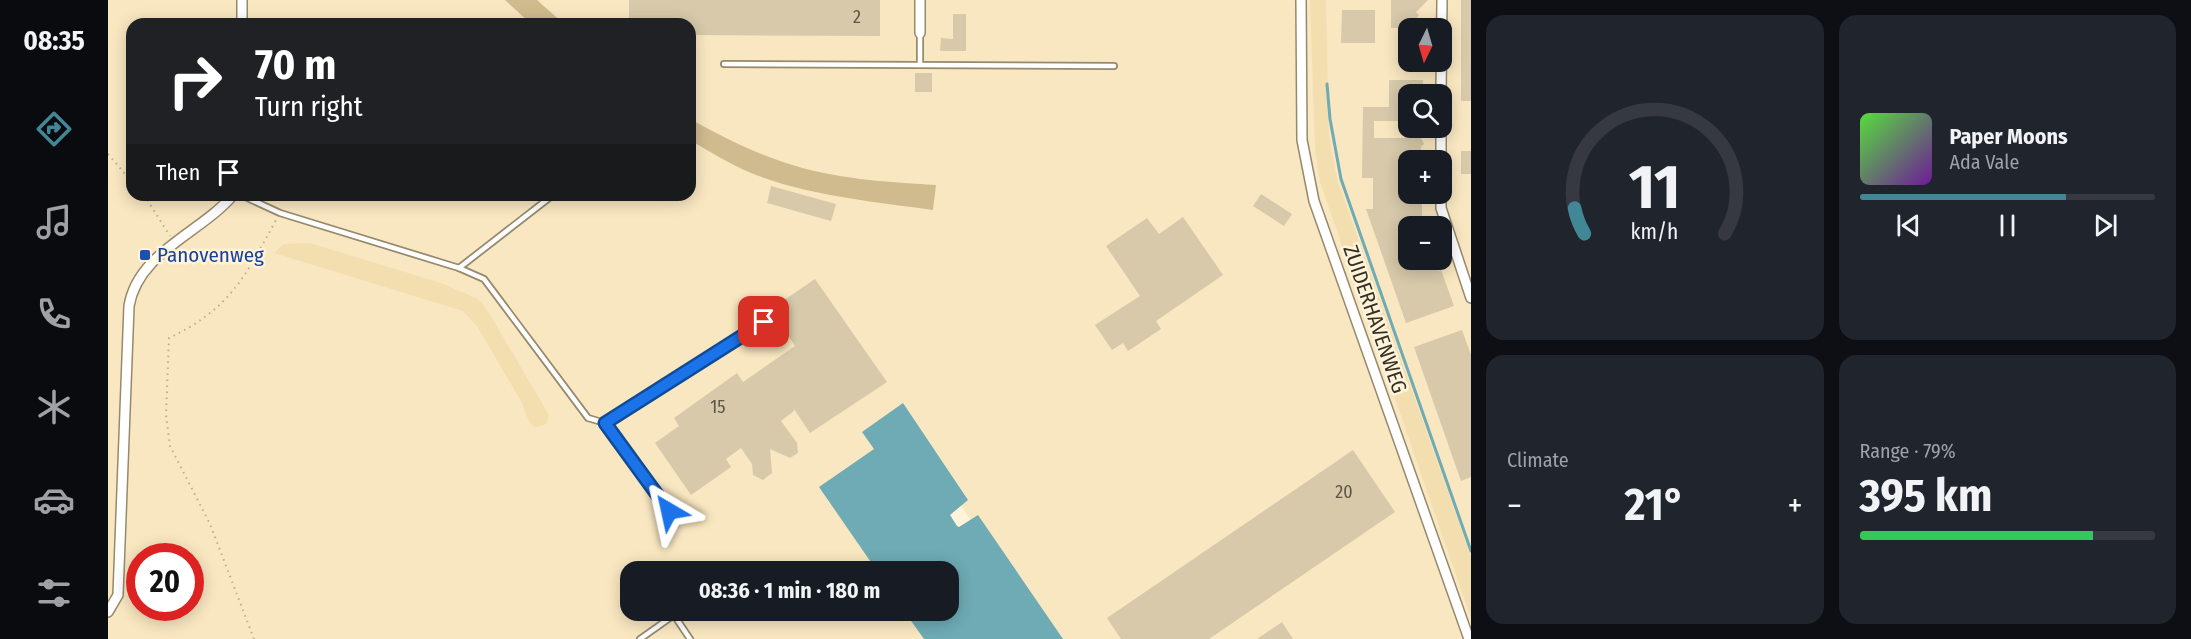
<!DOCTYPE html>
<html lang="en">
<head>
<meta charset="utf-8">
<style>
	:root { --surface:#171b24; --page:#20242c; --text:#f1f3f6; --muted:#9ea1a6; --line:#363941; --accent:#428795 }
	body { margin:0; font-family:"Fira Sans Condensed",sans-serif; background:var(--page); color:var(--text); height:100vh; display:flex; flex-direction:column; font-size:22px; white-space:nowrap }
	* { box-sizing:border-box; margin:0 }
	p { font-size:20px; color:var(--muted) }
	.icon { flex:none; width:33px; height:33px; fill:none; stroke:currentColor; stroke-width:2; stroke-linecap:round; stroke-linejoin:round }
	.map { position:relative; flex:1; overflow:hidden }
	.drawer { display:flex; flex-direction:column; gap:15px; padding:15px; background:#0d0f14; width:720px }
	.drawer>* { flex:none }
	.guide { position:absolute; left:18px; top:18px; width:570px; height:183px; border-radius:18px; box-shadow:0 3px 15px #0003; background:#202124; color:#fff; overflow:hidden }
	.needle { width:39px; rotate:185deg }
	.fabs { position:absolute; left:1290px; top:18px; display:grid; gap:12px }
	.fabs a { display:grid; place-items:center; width:54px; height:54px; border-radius:12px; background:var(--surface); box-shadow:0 3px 15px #0003; font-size:30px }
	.speed { position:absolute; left:18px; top:543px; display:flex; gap:12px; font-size:30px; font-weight:700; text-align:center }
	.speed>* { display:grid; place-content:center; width:78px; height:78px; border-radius:50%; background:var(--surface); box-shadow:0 3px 15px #0003; line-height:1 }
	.speed .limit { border:9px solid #d22; background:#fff; color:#111 }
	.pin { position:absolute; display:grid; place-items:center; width:51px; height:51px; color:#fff; margin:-26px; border-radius:12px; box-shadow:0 3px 9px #0006 }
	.me { position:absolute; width:66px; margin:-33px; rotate:324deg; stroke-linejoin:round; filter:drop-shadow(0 0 4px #0008) }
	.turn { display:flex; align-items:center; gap:21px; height:126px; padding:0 30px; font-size:27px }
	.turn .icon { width:78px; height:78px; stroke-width:2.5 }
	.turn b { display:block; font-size:42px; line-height:51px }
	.then { display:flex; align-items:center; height:57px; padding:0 30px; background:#0003; gap:12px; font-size:22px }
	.big { font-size:45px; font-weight:700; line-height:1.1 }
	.drawer .widget { flex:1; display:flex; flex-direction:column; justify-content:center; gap:9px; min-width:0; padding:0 21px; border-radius:18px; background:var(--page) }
	.drawer .dial { align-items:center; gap:0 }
	.dial svg { height:156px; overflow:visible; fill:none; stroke:var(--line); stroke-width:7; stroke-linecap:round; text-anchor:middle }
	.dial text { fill:var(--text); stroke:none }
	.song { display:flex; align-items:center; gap:18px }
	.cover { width:72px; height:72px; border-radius:9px; background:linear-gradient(135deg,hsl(110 70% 55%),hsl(280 70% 35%)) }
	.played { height:6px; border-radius:3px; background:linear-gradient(90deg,var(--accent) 70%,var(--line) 70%) }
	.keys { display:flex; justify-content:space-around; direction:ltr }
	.heat { display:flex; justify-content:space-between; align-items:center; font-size:33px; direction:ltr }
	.charge { height:9px; border-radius:4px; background:linear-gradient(90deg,#34c759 79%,var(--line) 0) }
	.drawer .tiles { flex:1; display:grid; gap:15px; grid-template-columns:repeat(2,1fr) }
	.trip { position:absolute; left:512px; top:561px; width:339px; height:60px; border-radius:18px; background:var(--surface); box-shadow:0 3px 15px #0003; font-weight:700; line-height:60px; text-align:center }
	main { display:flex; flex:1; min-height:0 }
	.tab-bar { display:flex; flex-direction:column; width:108px; justify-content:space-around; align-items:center; background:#090b0e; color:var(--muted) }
	.tab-bar .icon { width:42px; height:42px }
	.tab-bar .current { color:var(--accent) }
	.tab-bar b { font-size:27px; color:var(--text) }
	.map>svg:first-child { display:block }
</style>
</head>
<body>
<main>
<nav class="tab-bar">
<b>08:35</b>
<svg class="icon current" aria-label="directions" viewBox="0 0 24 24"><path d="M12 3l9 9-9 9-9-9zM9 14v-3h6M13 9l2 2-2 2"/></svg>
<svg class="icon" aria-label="music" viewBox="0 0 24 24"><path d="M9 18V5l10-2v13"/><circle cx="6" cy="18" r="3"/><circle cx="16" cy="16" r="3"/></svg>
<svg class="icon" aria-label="phone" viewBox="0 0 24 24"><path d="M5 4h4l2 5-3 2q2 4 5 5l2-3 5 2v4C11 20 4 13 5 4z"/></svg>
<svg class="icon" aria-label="climate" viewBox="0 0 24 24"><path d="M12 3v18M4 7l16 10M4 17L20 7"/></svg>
<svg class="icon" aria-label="car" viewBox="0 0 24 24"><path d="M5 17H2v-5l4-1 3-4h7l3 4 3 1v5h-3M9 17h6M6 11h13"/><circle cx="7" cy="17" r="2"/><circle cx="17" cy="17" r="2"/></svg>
<svg class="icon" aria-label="filters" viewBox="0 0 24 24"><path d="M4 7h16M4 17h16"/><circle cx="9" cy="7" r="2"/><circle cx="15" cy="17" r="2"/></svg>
</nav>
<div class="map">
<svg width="1363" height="639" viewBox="0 0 1363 639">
	<rect width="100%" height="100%" fill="#fff3da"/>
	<path fill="#f9e7c1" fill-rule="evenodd" d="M0,0h1363v639h-421l-148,-222 -13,154 -259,1v38l288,1 21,28h-831zM24,24h558v171h-558zM1300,28h34v34h-34zM1300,94h34v34h-34zM1300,160h34v34h-34zM1300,226h34v34h-34zM32,556h50v52h-50z"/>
	<g fill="#f3deb0">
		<path d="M1202,0h16l3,135 8,44 134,378v61l-151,-436 -5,-33z"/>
		<path d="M202,243l131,40 37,16 5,5 9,14 57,97 -2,8 -5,3 -8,1c-8,-9 -8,-14 -12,-24l-45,-77 -14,-15 -189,-58 10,-9z"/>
	</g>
	<g fill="#d0bb8e">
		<path d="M397,0h32l27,24h-33z"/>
		<path d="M582,119c31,17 62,33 96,44 48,16 100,19 150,22l-3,25c-61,-9 -124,-14 -182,-37 -21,-9 -41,-21 -61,-33z"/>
	</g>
	<path fill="#6eabb4" d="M795,403l65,97 -18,15 7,11 2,1 19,-12 85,124h-139l-20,-28 44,-1v-38l-71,-1 -58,-84 55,-38 -12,-17z"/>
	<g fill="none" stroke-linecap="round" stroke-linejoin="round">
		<path stroke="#6eabb4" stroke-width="3" d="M1219,84l3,35 11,60 130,372"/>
	</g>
	<g fill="#d7c9aa">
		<path d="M521,0h251v36l-190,-1v-11h-61z"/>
		<path d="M1283,0h37l-12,12 3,3 -3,4v9h-25z"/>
		<rect x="1353" y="0" width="10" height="101"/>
		<path d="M1234,10h33v33h-34z"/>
		<path d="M845,14h13v37h-26l1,-13 12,1z"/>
		<rect x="807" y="73" width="17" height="19"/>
		<path d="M1281,80h34l-1,14h-14v27h-34v17h47l3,6 -3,3v13h-13v34h14v22l-3,1 3,9h-14v34h26l4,11 3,-1 13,36 -48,17 -40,-114h7v-31h-11l1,-71h26z"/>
		<rect x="1353" y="151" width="10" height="23"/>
		<path d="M663,186l65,18 -5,17 -64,-18z"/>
		<path d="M1153,194l31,20 -8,12 -31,-20z"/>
		<path d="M1075,217l40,58 -67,46 5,8 -33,22 -5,-8 -11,7 -17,-25 45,-29 -34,-50 41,-28 12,16z"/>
		<path d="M707,279l72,103 -77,51 -16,-24v2l-13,10 16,22 1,10 -8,5 -20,-9 2,24 -9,7 -10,-5 -1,-11 -11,-16 -15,11 5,8 -40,28 -36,-52 24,-17 -5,-8 63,-45 6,9 52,-36 -24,-37z"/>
		<path d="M1354,330l9,25v122l-10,4 -47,-134z"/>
		<path d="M1245,450l42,62 -186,127h-88l-14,-21z"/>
		<path d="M1174,622l11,17h-36z"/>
	</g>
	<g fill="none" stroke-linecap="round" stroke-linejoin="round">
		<g stroke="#96896c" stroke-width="8">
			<g id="service">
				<path d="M812,33v32"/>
				<path d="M616,64l390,2"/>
				<path d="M133,195l39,18 179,55 25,11 104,139 17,5 64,88"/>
				<path d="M351,268l94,-73"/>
				<path d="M497,423l159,-101"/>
				<path d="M532,639l34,-24 16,24"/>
			</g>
		</g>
		<g stroke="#96896c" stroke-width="12">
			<g id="minor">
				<path d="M1193,0l1,140 12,61 155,438"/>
				<path d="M134,24v-24"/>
				<path d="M812,33v-33"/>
				<path d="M1333,94l1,-94"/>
				<path d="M1333,160v-32"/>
				<path d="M1333,194v14l30,90"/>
				<path d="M0,612l10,-17 11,-289c9,-54 72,-73 104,-111"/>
			</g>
		</g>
		<g stroke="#b8ae9a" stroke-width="2" stroke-dasharray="1.5 4.5" stroke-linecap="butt">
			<path d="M0,154l24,28"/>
			<path d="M36,195l26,41"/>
			<path d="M146,639l-44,-115 -40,-78 -4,-31 3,-77c61,-29 76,-61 107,-118"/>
		</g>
		<use href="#service" stroke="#fff" stroke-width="4.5"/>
		<use href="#minor" stroke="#fff" stroke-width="9"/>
	</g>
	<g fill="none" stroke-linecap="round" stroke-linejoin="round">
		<g stroke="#114b97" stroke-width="15">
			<path id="route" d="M561,511l-64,-88 159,-101"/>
		</g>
		<use href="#route" stroke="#1a73e8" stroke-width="10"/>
	</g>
	<rect fill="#1a4fb4" stroke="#fff3da" stroke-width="2" x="31" y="249" width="12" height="12" rx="3"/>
	<g text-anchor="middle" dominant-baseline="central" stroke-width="5" stroke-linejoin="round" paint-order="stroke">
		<g font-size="18" fill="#5d5645">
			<text x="749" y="17">2</text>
			<text x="610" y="407">15</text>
			<text x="1236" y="492">20</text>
		</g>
		<g font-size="21" fill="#164399" stroke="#fff3da" text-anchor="start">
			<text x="49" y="255">Panovenweg</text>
		</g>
		<g font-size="21" fill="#342f23" stroke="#fff3da">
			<text transform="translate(1267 319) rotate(71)">ZUIDERHAVENWEG</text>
		</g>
	</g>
</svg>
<div class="fabs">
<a><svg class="needle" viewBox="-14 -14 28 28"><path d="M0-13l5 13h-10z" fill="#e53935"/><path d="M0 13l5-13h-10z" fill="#9ea1a6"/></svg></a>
<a><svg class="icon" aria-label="search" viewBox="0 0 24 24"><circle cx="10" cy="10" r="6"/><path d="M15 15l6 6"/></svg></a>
<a>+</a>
<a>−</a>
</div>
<div class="speed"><div class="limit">20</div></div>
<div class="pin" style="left:656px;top:322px;background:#d93025"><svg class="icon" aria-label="arrive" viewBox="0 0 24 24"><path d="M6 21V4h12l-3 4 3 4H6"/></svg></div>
<svg class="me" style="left:561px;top:511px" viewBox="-20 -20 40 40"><path d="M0-17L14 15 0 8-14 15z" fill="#1a73e8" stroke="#fff" stroke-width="4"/></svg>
<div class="trip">08:36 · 1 min · 180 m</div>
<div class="guide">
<div class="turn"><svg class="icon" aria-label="right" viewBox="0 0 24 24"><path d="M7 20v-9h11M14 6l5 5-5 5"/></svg><div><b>70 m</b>Turn right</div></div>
<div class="then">Then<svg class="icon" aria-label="arrive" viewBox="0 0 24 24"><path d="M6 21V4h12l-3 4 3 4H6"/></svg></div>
</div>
</div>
<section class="drawer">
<div class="tiles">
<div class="widget dial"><svg viewBox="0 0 100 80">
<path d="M14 69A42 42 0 1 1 86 69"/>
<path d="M14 69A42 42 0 0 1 9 56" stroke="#428795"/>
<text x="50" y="56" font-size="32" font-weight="700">11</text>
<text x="50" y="72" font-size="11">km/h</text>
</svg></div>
<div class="widget">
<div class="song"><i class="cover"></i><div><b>Paper Moons</b><p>Ada Vale</p></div></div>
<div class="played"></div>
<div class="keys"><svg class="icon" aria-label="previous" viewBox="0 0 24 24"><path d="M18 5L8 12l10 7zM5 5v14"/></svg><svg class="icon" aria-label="pause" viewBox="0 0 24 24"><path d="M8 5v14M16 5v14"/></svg><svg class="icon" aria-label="next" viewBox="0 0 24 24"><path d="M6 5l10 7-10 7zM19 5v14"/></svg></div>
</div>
<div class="widget"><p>Climate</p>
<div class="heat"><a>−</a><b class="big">21°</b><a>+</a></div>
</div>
<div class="widget"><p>Range · 79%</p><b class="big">395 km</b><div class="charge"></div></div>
</div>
</section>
</main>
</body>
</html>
